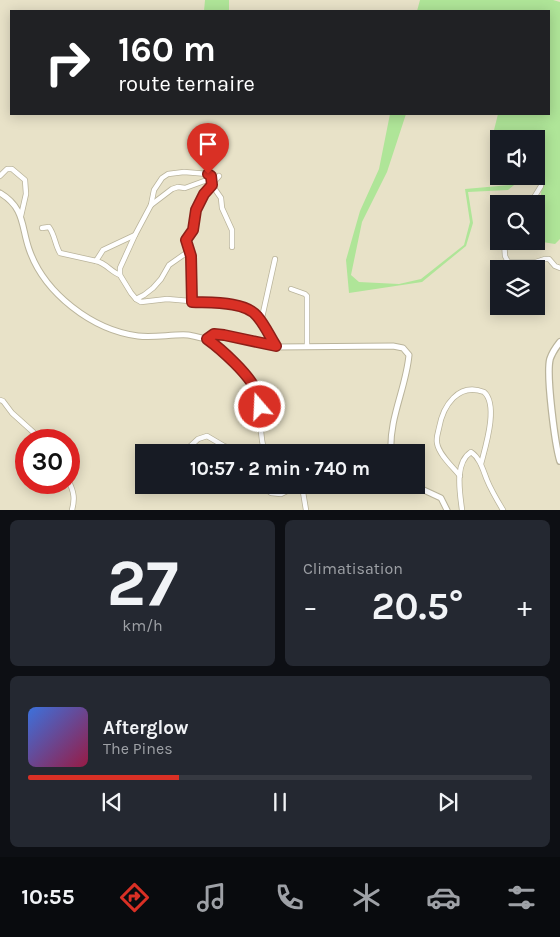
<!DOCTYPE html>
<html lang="fr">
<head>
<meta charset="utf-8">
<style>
	:root { --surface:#171b24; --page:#242831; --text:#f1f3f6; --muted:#9ea1a6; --line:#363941; --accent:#d93025 }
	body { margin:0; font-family:Karla,sans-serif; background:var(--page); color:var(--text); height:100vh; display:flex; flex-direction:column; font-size:19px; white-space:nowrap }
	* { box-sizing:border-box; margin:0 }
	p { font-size:16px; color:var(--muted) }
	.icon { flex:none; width:28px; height:28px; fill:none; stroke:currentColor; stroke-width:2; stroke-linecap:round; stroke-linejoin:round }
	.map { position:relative; height:510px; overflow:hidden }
	.details { display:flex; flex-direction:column; gap:10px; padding:10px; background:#0d0f14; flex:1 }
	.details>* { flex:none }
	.guide { position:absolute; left:10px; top:10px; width:540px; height:105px; border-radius:0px; box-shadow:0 2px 12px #0003; background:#202124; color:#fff; overflow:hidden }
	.tools { position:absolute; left:490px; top:130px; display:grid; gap:10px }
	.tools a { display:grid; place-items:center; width:55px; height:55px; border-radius:0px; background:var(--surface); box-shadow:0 2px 12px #0003; font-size:25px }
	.speed { position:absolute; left:15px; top:429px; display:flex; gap:10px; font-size:25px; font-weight:700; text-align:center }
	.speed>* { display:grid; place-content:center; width:65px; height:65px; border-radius:50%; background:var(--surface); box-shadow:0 2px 12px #0003; line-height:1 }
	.speed .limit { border:8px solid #d22; background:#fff; color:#111 }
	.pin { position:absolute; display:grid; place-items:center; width:42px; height:42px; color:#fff; margin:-51px -21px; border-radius:50% 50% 50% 0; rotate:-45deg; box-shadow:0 0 5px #0007 }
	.pin .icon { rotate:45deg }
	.me { position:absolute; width:55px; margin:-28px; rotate:341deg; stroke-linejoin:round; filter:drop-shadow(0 0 4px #0008) }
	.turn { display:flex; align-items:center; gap:18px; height:105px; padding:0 25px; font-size:22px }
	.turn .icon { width:65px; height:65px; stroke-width:2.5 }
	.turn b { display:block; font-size:35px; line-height:42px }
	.big { font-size:38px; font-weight:700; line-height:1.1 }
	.details .tile { flex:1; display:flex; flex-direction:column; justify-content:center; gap:8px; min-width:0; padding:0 18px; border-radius:8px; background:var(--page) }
	.details .dial { align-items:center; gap:0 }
	.dial b { font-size:65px; line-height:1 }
	.song { display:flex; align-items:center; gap:15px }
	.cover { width:60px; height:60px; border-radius:8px; background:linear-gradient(135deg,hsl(220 70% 55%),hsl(340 70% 35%)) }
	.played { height:5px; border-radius:2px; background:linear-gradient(90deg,var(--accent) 30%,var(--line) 30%) }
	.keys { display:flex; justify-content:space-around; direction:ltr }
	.heat { display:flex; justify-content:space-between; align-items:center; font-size:28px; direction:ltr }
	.details .tiles { flex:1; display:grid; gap:10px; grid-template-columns:1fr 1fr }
	.tile:last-child { grid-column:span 2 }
	.trip { position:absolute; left:135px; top:444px; width:290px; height:50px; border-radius:0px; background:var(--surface); box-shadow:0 2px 12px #0003; font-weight:700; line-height:50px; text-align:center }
	.tab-bar { display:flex; height:80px; justify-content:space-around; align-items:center; background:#090b0e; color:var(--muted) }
	.tab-bar .icon { width:35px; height:35px }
	.tab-bar .current { color:var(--accent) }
	.tab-bar b { font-size:22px; color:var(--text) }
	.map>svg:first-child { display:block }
</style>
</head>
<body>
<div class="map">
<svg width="560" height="510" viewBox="0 0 560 510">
	<rect width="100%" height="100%" fill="#e8e2c8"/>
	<g fill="#afe598">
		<path d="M205,0h24v11h-25z"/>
		<path d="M420,0h133l7,2v237l-5,5 -19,-3 7,-66h-7v-36h-12l-6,-5 -3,5h-16v16l-8,-13 7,-28h51v-103h-132z"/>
		<path d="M390,114h16l-19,58 -25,50 -11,53 8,7 40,2 22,-5 43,-34 6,-23 -5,-33 46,-4v-9h14l-17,14 -40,2 5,31 -7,23 -44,36 -73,11 -3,-33 14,-49 19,-42z"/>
	</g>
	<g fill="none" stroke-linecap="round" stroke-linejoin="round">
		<g stroke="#bab49b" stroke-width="6">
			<g id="minor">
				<path d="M0,176l7,-7h5l13,11 1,14 -5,22"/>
				<path d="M530,204l11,-18"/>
				<path d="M151,205l21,-16 6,-2 7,1 22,-8 5,2"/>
				<path d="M42,228l7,-1c6,8 6,18 11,26l36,8 7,-11 32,-15"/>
				<path d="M504,241l1,15 3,6h28l9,-3h4l6,7 5,2"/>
				<path d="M232,247v-17l-10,-22 -1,-10 -9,-13 -1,-9 -3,-2 -24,-2 -16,2 -6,4 -8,12 -3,15 -16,30 -15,33v7l11,18 5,6 5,3 26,-3 68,6 17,6 9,11 15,25"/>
				<path d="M96,261c10,2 15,11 24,14"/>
				<path d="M291,289l14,5 2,2v50"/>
				<path d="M136,299l8,-4 9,-7 8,-9 8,-14 20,-14"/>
				<path d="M192,302l-1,-46 -5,-16 7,-10 4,-20 7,-16 15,-18"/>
				<path d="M261,322l14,-63"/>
				<path d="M207,339c21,16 48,39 52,67 3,15 0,32 6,46"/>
				<path d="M0,400l3,1 9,12 30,27"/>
				<path d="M184,452l14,-13 9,-3 17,10 18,6"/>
				<path d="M460,476c-7,-9 -21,-21 -23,-33 -1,-5 1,-10 2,-15 4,-22 19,-46 45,-36 15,13 1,56 -3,72"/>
				<path d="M69,482c5,10 6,17 3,28"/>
				<path d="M261,485l10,8 10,1 6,-3 1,-6"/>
				<path d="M299,485l4,7 3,18"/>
				<path d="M462,510c-2,-17 -8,-47 9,-58 9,6 12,18 16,28 4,10 10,20 16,30"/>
			</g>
		</g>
		<g stroke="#bab49b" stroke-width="7">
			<g id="tertiary">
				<path d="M0,193c25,15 21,33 29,56 15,44 63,81 109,87 17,2 34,-2 50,-1 6,1 13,3 19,4l7,-5 10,1 52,12 117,-1 10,2 6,7c-3,33 -20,63 -18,97"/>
				<path d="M413,485l28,13 6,12"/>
			</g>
		</g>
		<g stroke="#bab49b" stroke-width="8">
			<path id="secondary" d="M560,342c-4,5 -8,11 -10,17 -4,16 5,85 10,102"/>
		</g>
		<use href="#minor" stroke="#fff" stroke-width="4.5"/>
		<use href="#tertiary" stroke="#fff" stroke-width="5"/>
		<use href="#secondary" stroke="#fff" stroke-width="5.5"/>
	</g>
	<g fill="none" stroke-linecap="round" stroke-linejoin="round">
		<g stroke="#8d1f18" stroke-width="12">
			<path id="route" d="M208,174l3,2 1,9 -8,9 -8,16 -3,20 -7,10 5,16 1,46c18,1 53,-1 65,14 8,9 13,21 19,30l-52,-11 -10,-1 -7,5c14,10 43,36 49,52 2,5 3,11 4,16"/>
		</g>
		<use href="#route" stroke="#d93025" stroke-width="9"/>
	</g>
</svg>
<div class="tools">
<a><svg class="icon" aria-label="sound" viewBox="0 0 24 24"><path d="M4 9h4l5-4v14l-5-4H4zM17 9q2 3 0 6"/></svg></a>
<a><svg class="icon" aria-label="search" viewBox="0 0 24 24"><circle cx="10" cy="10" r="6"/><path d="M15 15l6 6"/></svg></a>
<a><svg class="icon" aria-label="layers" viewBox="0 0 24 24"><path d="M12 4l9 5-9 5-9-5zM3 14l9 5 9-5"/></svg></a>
</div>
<div class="speed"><div class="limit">30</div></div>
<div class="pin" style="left:208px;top:174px;background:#d93025"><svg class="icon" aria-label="arrive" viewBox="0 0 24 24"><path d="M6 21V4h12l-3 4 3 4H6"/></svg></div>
<svg class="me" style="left:260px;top:407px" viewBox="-20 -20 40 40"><circle r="17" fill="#d93025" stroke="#fff" stroke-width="3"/><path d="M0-11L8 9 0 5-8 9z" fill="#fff"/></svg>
<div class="trip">10:57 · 2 min · 740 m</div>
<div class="guide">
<div class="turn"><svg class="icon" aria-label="right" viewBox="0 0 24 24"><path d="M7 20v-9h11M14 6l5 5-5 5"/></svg><div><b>160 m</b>route ternaire</div></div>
</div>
</div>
<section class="details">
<div class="tiles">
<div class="tile dial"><b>27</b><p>km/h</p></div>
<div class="tile"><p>Climatisation</p>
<div class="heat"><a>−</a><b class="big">20.5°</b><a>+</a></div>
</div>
<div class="tile">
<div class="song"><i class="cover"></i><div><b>Afterglow</b><p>The Pines</p></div></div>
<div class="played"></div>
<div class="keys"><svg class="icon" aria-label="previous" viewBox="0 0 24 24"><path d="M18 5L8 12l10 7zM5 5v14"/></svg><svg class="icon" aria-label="pause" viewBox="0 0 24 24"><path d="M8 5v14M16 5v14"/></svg><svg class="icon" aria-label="next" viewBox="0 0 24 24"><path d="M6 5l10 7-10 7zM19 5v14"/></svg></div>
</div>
</div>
</section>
<nav class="tab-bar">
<b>10:55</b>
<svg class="icon current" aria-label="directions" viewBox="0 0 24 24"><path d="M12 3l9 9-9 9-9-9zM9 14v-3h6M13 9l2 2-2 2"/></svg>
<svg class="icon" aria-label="music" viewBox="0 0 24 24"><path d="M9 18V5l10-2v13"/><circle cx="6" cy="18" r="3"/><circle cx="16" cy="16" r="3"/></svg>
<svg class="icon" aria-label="phone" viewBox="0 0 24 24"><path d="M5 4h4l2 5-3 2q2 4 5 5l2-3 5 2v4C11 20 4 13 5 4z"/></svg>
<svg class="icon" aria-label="climate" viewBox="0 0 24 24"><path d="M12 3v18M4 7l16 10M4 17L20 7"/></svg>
<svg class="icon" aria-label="car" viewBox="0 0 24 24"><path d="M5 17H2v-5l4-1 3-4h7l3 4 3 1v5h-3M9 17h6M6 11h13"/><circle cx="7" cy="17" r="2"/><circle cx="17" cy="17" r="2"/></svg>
<svg class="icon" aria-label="filters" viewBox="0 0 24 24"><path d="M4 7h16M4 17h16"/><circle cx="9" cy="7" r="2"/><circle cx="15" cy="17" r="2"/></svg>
</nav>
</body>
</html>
